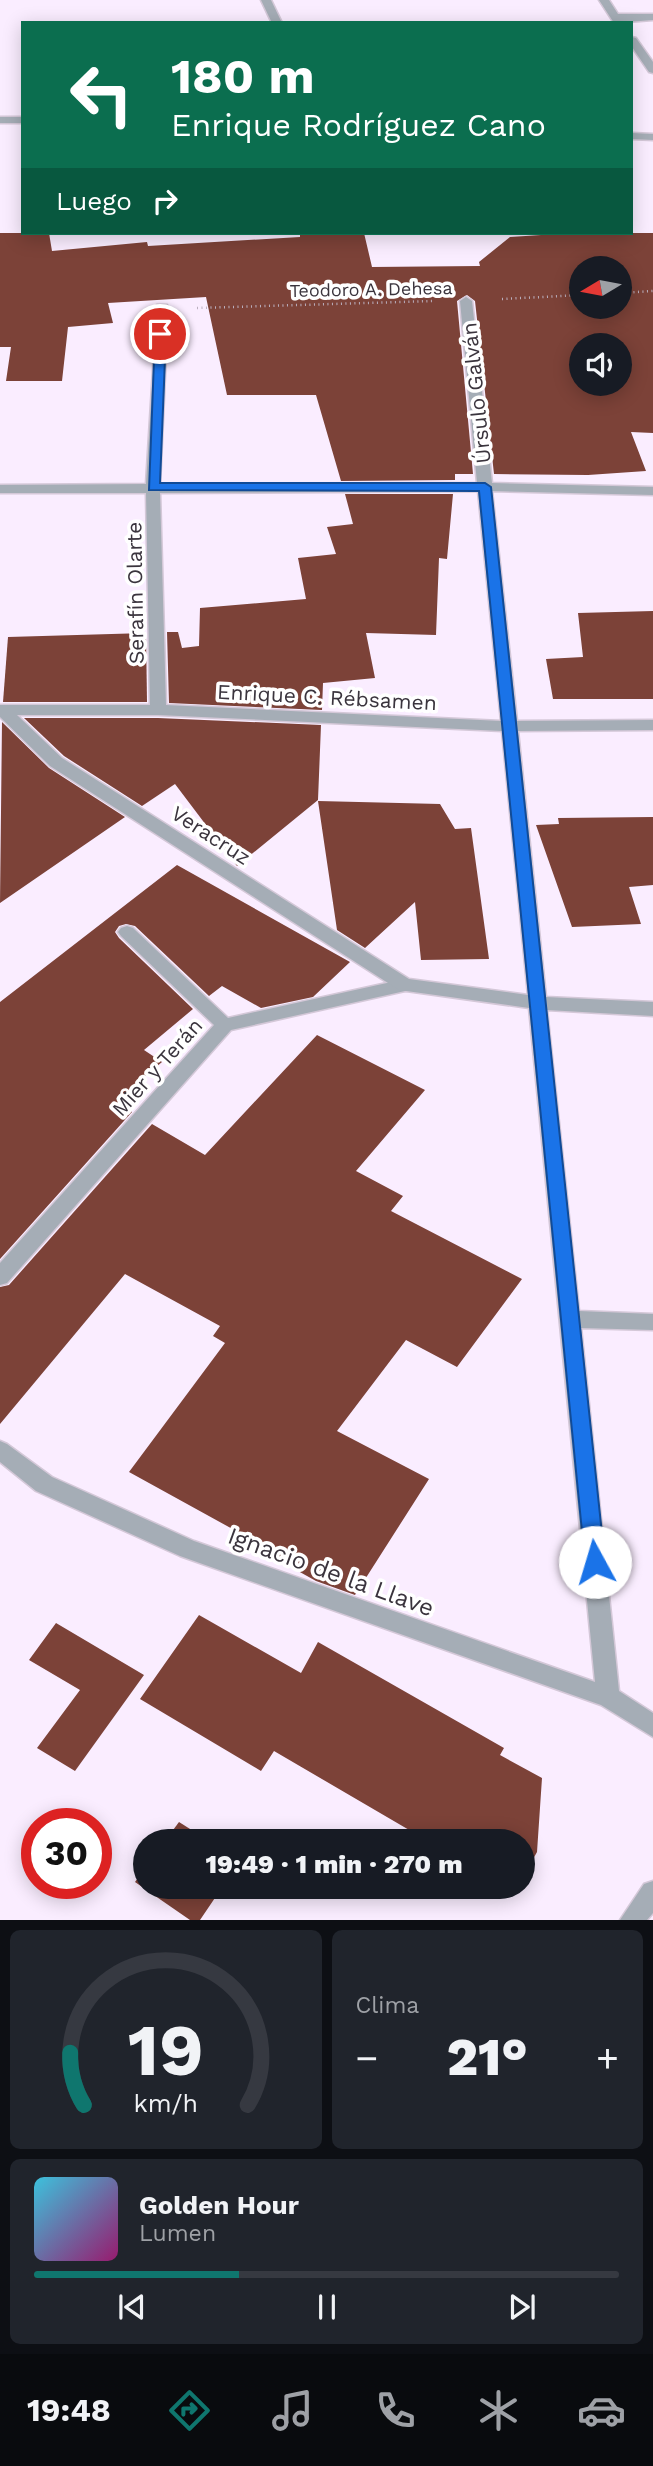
<!DOCTYPE html>
<html lang="es">
<head>
<meta charset="utf-8">
<style>
	:root { --surface:#171b24; --page:#20242c; --text:#f1f3f6; --muted:#9ea1a6; --line:#363941; --accent:#0f766e }
	body { margin:0; font-family:"Work Sans",sans-serif; background:var(--page); color:var(--text); height:100vh; display:flex; flex-direction:column; font-size:26px; white-space:nowrap }
	* { box-sizing:border-box; margin:0 }
	p { font-size:23px; color:var(--muted) }
	.icon { flex:none; width:38px; height:38px; fill:none; stroke:currentColor; stroke-width:2; stroke-linecap:round; stroke-linejoin:round }
	.map { position:relative; height:1920px; overflow:hidden }
	.panel { display:flex; flex-direction:column; gap:10px; padding:10px; background:#0d0f14; flex:1 }
	.panel>* { flex:none }
	.guide { position:absolute; left:21px; top:21px; width:612px; height:214px; border-radius:0px; box-shadow:0 4px 18px #0003; background:#0b6e4f; color:#fff; overflow:hidden }
	.needle { width:46px; rotate:260deg }
	.fabs { position:absolute; left:569px; top:256px; display:grid; gap:14px }
	.fabs a { display:grid; place-items:center; width:63px; height:63px; border-radius:50%; background:var(--surface); box-shadow:0 4px 18px #0003; font-size:35px }
	.speed { position:absolute; left:21px; top:1808px; display:flex; gap:14px; font-size:35px; font-weight:700; text-align:center }
	.speed>* { display:grid; place-content:center; width:91px; height:91px; border-radius:50%; background:var(--surface); box-shadow:0 4px 18px #0003; line-height:1 }
	.speed .limit { border:10px solid #d22; background:#fff; color:#111 }
	.pin { position:absolute; display:grid; place-items:center; width:60px; height:60px; color:#fff; margin:-30px; border:4px solid #fff; border-radius:50%; box-shadow:0 2px 7px #0007 }
	.me { position:absolute; width:77px; margin:-38px; rotate:354deg; stroke-linejoin:round; filter:drop-shadow(0 0 5px #0008) }
	.turn { display:flex; align-items:center; gap:24px; height:147px; padding:0 35px; font-size:32px }
	.turn .icon { width:91px; height:91px; stroke-width:2.5 }
	.turn b { display:block; font-size:49px; line-height:60px }
	.then { display:flex; align-items:center; height:66px; padding:0 35px; background:#0003; gap:14px; font-size:26px }
	.big { font-size:52px; font-weight:800; line-height:1.1 }
	.panel .card { flex:1; display:flex; flex-direction:column; justify-content:center; gap:10px; min-width:0; padding:0 24px; border-radius:10px; background:var(--page) }
	.panel .dial { align-items:center; gap:0 }
	.dial svg { height:182px; overflow:visible; fill:none; stroke:var(--line); stroke-width:7; stroke-linecap:round; text-anchor:middle }
	.dial text { fill:var(--text); stroke:none }
	.song { display:flex; align-items:center; gap:21px }
	.cover { width:84px; height:84px; border-radius:10px; background:linear-gradient(135deg,hsl(190 70% 55%),hsl(320 70% 35%)) }
	.played { height:7px; border-radius:4px; background:linear-gradient(90deg,var(--accent) 35%,var(--line) 35%) }
	.keys { display:flex; justify-content:space-around; direction:ltr }
	.heat { display:flex; justify-content:space-between; align-items:center; font-size:38px; direction:ltr }
	.panel .tiles { flex:1; display:grid; gap:10px; grid-template-columns:1fr 1fr }
	.card:last-child { grid-column:span 2 }
	.trip { position:absolute; left:133px; top:1829px; width:402px; height:70px; border-radius:35px; background:var(--surface); box-shadow:0 4px 18px #0003; font-weight:800; line-height:70px; text-align:center }
	.menu { display:flex; height:112px; justify-content:space-around; align-items:center; background:#090b0e; color:var(--muted) }
	.menu .icon { width:49px; height:49px }
	.menu .current { color:var(--accent) }
	.menu b { font-size:32px; color:var(--text) }
	.map>svg:first-child { display:block }
</style>
</head>
<body>
<div class="map">
<svg width="653" height="1920" viewBox="0 0 653 1920">
	<rect width="100%" height="100%" fill="#faedff"/>
	<g fill="#7c4238" fill-rule="evenodd">
		<path d="M0,233h49l3,18 95,-9 1,4 152,-9v-4h64l8,34 108,-1 -1,-4 31,-25 62,-4h81v200l-22,-1 15,39 -58,4 -94,-1 -19,-173 -8,-6 -10,6 16,173h-18v6l-114,1 -25,-86h-89l-21,-98 -98,6 5,20 -45,4 -6,54h-56l5,-34h-11zM581,268h39v38h-39zM581,345h39v38h-39z"/>
		<path d="M345,494h108l-6,65 -8,-1 -3,77 -70,-2 9,45 -52,5 -1,27 -153,-7 -2,-71h11l4,16 17,-2 1,-38 106,-9 -8,-41 38,-4 -9,-27 26,-3z"/>
		<path d="M653,611v88h-100l-7,-40 37,-2 -5,-44z"/>
		<path d="M146,633l1,69h-144l5,-65z"/>
		<path d="M24,718h134l163,7 -3,75 -81,66 -62,-82 -33,22 -78,-50z"/>
		<path d="M2,722l47,46 76,49 -125,86z"/>
		<path d="M318,801l122,3 15,25 16,-1 18,131 -68,1 -6,-58 -50,46 -28,-18z"/>
		<path d="M653,817v68l-24,2 12,37 -69,3 -36,-102 23,-1 -1,-6z"/>
		<path d="M177,865l173,97 -37,35 -52,11 -39,-22 -13,10 -74,-70 -9,-2 -7,2 -4,6 4,6 74,71 -49,41 18,12 -33,28 6,4 -14,12 11,6 -132,147v-257z"/>
		<path d="M317,1035l108,55 -69,81 47,25 -12,15 131,68 -65,88 -51,-27 -69,91 92,48 -74,116 -39,-14 -72,-40 3,-4 -118,-65 96,-129 -12,-7 7,-10 -95,-52 -125,150v-137l9,-2 143,-161 53,31z"/>
		<path d="M199,1615l102,58 17,-31 186,106 -4,7 42,23 -5,74 -14,25v-36h-95l-154,-90 -13,20 -121,-72z"/>
		<path d="M56,1623l88,52 -69,96 -38,-23 43,-58 -51,-30z"/>
		<path d="M179,1822l30,19h-44z"/>
		<path d="M145,1868v18h78l-23,34h-10l-55,-38z"/>
	</g>
	<g fill="none" stroke-linecap="round" stroke-linejoin="round">
		<g stroke="#d4c8d8" stroke-width="3">
			<path id="service" d="M127,926l6,2 95,90 177,-39 6,1 3,5 -3,5 -6,1 -174,39 -224,253 -7,2v-22l214,-238 -93,-89 -3,-4 3,-4z"/>
		</g>
		<g stroke="#d4c8d8" stroke-width="3">
			<g id="minor">
				<path d="M261,0h10l11,23h-10z"/>
				<path d="M599,0h10l9,14h35v6l-39,3z"/>
				<path d="M632,37l4,1 17,24v11l-4,-1 -17,-25z"/>
				<rect x="0" y="117" width="23" height="6"/>
				<path d="M632,133l21,1v6l-21,-1z"/>
				<path d="M466,297l6,4 20,182 161,4v8l-161,-4 25,230 136,-1v10l-135,1 28,266 107,5v14l-106,-6 32,301 74,3v16l-72,-2 38,363 34,22v24l-52,-32 -421,-149 -144,-65 -36,-29v-21l7,3 45,33 142,64 401,141 -66,-674 -130,-18 -349,-224 -50,-49v-12h150l-4,-212h-146v-8l146,-1 11,-179h10l1,3 -8,176 317,-1 -17,-182zM478,491l23,230 -335,-16 -6,-212zM17,715h141l344,16 26,264 -119,-16 -347,-221z"/>
				<path d="M653,1881v32l-6,7h-27l24,-36z"/>
			</g>
		</g>
		<g stroke="#bbb0bf" stroke-width="2.5" stroke-dasharray="1 3.5" stroke-linecap="butt">
			<path d="M620,293l33,-2"/>
			<path d="M502,299l79,-4"/>
			<path d="M197,308l237,-7"/>
		</g>
		<use href="#service" fill="#a5adb6" fill-rule="evenodd"/>
		<use href="#minor" fill="#a5adb6" fill-rule="evenodd"/>
	</g>
	<path fill="#1a73e8" stroke="#114b97" stroke-width="2" d="M160,330l6,4 -6,149h325l6,4 114,1075 -3,6 -7,3 -7,-3 -3,-6 -106,-1071 -330,-1 6,-156z"/>
	<g text-anchor="middle" dominant-baseline="central" stroke-width="7" stroke-linejoin="round" paint-order="stroke">
		<g font-size="18" fill="#3a343d" stroke="#fff">
			<text transform="translate(371 289) rotate(-1)">Teodoro A. Dehesa</text>
		</g>
		<g font-size="21" fill="#3a343d" stroke="#fff">
			<text transform="translate(476 393) rotate(-96)">Úrsulo Galván</text>
			<text transform="translate(135 593) rotate(-91)">Serafín Olarte</text>
			<text transform="translate(327 697) rotate(3)">Enrique C. Rébsamen</text>
			<text transform="translate(211 835) rotate(33)">Veracruz</text>
			<text transform="translate(157 1067) rotate(-48)">Mier y Terán</text>
		</g>
		<g font-size="24" fill="#3a343d" stroke="#fff">
			<text transform="translate(331 1572) rotate(20)">Ignacio de la Llave</text>
		</g>
	</g>
</svg>
<div class="fabs">
<a><svg class="needle" viewBox="-14 -14 28 28"><path d="M0-13l5 13h-10z" fill="#e53935"/><path d="M0 13l5-13h-10z" fill="#9ea1a6"/></svg></a>
<a><svg class="icon" aria-label="sound" viewBox="0 0 24 24"><path d="M4 9h4l5-4v14l-5-4H4zM17 9q2 3 0 6"/></svg></a>
</div>
<div class="speed"><div class="limit">30</div></div>
<div class="pin" style="left:160px;top:334px;background:#d93025"><svg class="icon" aria-label="arrive" viewBox="0 0 24 24"><path d="M6 21V4h12l-3 4 3 4H6"/></svg></div>
<svg class="me" style="left:595px;top:1562px" viewBox="-20 -20 40 40"><circle r="19" fill="#fff"/><path d="M0-13L10 11 0 6-10 11z" fill="#1a73e8"/></svg>
<div class="trip">19:49 · 1 min · 270 m</div>
<div class="guide">
<div class="turn"><svg class="icon" aria-label="left" viewBox="0 0 24 24"><path d="M17 20v-9H6M10 6l-5 5 5 5"/></svg><div><b>180 m</b>Enrique Rodríguez Cano</div></div>
<div class="then">Luego<svg class="icon" aria-label="right" viewBox="0 0 24 24"><path d="M7 20v-9h11M14 6l5 5-5 5"/></svg></div>
</div>
</div>
<section class="panel">
<div class="tiles">
<div class="card dial"><svg viewBox="0 0 100 80">
<path d="M14 69A42 42 0 1 1 86 69"/>
<path d="M14 69A42 42 0 0 1 8 46" stroke="#0f766e"/>
<text x="50" y="56" font-size="32" font-weight="700">19</text>
<text x="50" y="72" font-size="11">km/h</text>
</svg></div>
<div class="card"><p>Clima</p>
<div class="heat"><a>−</a><b class="big">21°</b><a>+</a></div>
</div>
<div class="card">
<div class="song"><i class="cover"></i><div><b>Golden Hour</b><p>Lumen</p></div></div>
<div class="played"></div>
<div class="keys"><svg class="icon" aria-label="previous" viewBox="0 0 24 24"><path d="M18 5L8 12l10 7zM5 5v14"/></svg><svg class="icon" aria-label="pause" viewBox="0 0 24 24"><path d="M8 5v14M16 5v14"/></svg><svg class="icon" aria-label="next" viewBox="0 0 24 24"><path d="M6 5l10 7-10 7zM19 5v14"/></svg></div>
</div>
</div>
</section>
<nav class="menu">
<b>19:48</b>
<svg class="icon current" aria-label="directions" viewBox="0 0 24 24"><path d="M12 3l9 9-9 9-9-9zM9 14v-3h6M13 9l2 2-2 2"/></svg>
<svg class="icon" aria-label="music" viewBox="0 0 24 24"><path d="M9 18V5l10-2v13"/><circle cx="6" cy="18" r="3"/><circle cx="16" cy="16" r="3"/></svg>
<svg class="icon" aria-label="phone" viewBox="0 0 24 24"><path d="M5 4h4l2 5-3 2q2 4 5 5l2-3 5 2v4C11 20 4 13 5 4z"/></svg>
<svg class="icon" aria-label="climate" viewBox="0 0 24 24"><path d="M12 3v18M4 7l16 10M4 17L20 7"/></svg>
<svg class="icon" aria-label="car" viewBox="0 0 24 24"><path d="M5 17H2v-5l4-1 3-4h7l3 4 3 1v5h-3M9 17h6M6 11h13"/><circle cx="7" cy="17" r="2"/><circle cx="17" cy="17" r="2"/></svg>
</nav>
</body>
</html>
